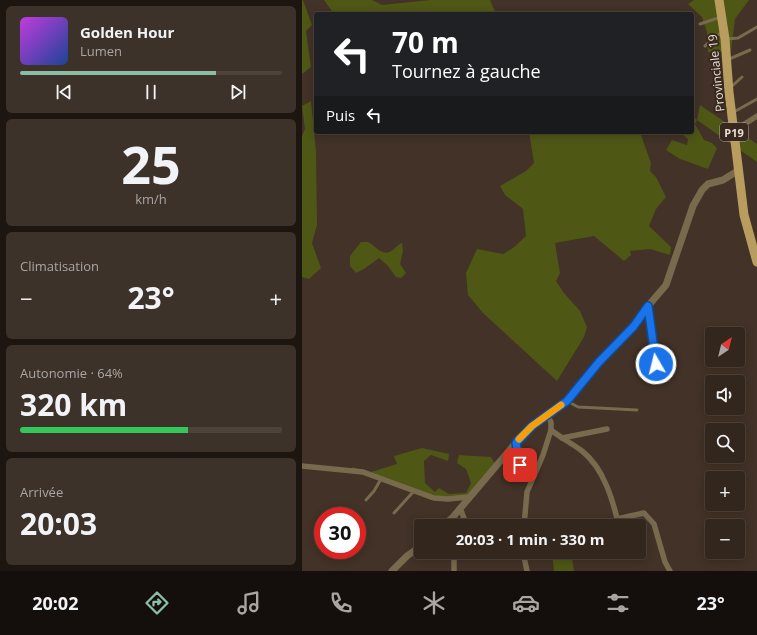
<!DOCTYPE html>
<html lang="fr">
<head>
<meta charset="utf-8">
<style>
	:root { --surface:#32261d; --page:#3d322a; --text:#f1f3f6; --muted:#a8a5a4; --line:#4d433b; --accent:#8abfa5 }
	body { margin:0; font-family:"Open Sans",sans-serif; background:var(--page); color:var(--text); height:100vh; display:flex; flex-direction:column; font-size:15px; white-space:nowrap }
	* { box-sizing:border-box; margin:0 }
	p { font-size:13px; color:var(--muted) }
	.icon { flex:none; width:22px; height:22px; fill:none; stroke:currentColor; stroke-width:2; stroke-linecap:round; stroke-linejoin:round }
	.map { position:relative; flex:1; overflow:hidden }
	.drawer { display:flex; flex-direction:column; gap:6px; padding:6px; background:#1c1510; width:302px }
	.drawer>* { flex:none }
	.top-card { position:absolute; left:12px; top:12px; width:380px; height:122px; border-radius:4px; box-shadow:0 2px 10px #0003,0 0 0 1px var(--line); background:#202124; color:#fff; overflow:hidden }
	.needle { width:26px; rotate:35deg }
	.fabs { position:absolute; left:403px; top:327px; display:grid; gap:8px }
	.fabs a { display:grid; place-items:center; width:40px; height:40px; border-radius:4px; background:var(--surface); box-shadow:0 2px 10px #0003,0 0 0 1px var(--line); font-size:20px }
	.speed { position:absolute; left:12px; top:507px; display:flex; gap:8px; font-size:20px; font-weight:700; text-align:center }
	.speed>* { display:grid; place-content:center; width:52px; height:52px; border-radius:50%; background:var(--surface); box-shadow:0 2px 10px #0003,0 0 0 1px var(--line); line-height:1 }
	.speed .limit { border:6px solid #d22; background:#fff; color:#111 }
	.pin { position:absolute; display:grid; place-items:center; width:34px; height:34px; color:#fff; margin:-17px; border-radius:8px; box-shadow:0 2px 6px #0006 }
	.me { position:absolute; width:44px; margin:-22px; rotate:352deg; stroke-linejoin:round; filter:drop-shadow(0 0 3px #0008) }
	.turn { display:flex; align-items:center; gap:14px; height:84px; padding:0 12px; font-size:18px }
	.turn .icon { width:52px; height:52px; stroke-width:2.5 }
	.turn b { display:block; font-size:28px; line-height:34px }
	.then { display:flex; align-items:center; height:38px; padding:0 12px; background:#0003; gap:8px; font-size:15px }
	.big { font-size:30px; font-weight:700; line-height:1.1 }
	.drawer .card { flex:1; display:flex; flex-direction:column; justify-content:center; gap:6px; min-width:0; padding:0 14px; border-radius:6px; background:var(--page) }
	.drawer .dial { align-items:center; gap:0 }
	.dial b { font-size:52px; line-height:1 }
	.song { display:flex; align-items:center; gap:12px }
	.cover { width:48px; height:48px; border-radius:6px; background:linear-gradient(135deg,hsl(290 70% 55%),hsl(220 70% 35%)) }
	.played { height:4px; border-radius:2px; background:linear-gradient(90deg,var(--accent) 75%,var(--line) 75%) }
	.keys { display:flex; justify-content:space-around; direction:ltr }
	.heat { display:flex; justify-content:space-between; align-items:center; font-size:22px; direction:ltr }
	.charge { height:6px; border-radius:3px; background:linear-gradient(90deg,#34c759 64%,var(--line) 0) }
	.trip { position:absolute; left:112px; top:519px; width:232px; height:40px; border-radius:4px; background:var(--surface); box-shadow:0 2px 10px #0003,0 0 0 1px var(--line); font-weight:700; line-height:40px; text-align:center }
	.dock { display:flex; height:64px; justify-content:space-around; align-items:center; background:#140f0c; color:var(--muted) }
	.dock .icon { width:28px; height:28px }
	.dock .active { color:var(--accent) }
	.dock b { font-size:18px; color:var(--text) }
	main { display:flex; flex:1; min-height:0 }
	.map>svg:first-child { display:block }
</style>
</head>
<body>
<main>
<section class="drawer">
<div class="card">
<div class="song"><i class="cover"></i><div><b>Golden Hour</b><p>Lumen</p></div></div>
<div class="played"></div>
<div class="keys"><svg class="icon" aria-label="previous" viewBox="0 0 24 24"><path d="M18 5L8 12l10 7zM5 5v14"/></svg><svg class="icon" aria-label="pause" viewBox="0 0 24 24"><path d="M8 5v14M16 5v14"/></svg><svg class="icon" aria-label="next" viewBox="0 0 24 24"><path d="M6 5l10 7-10 7zM19 5v14"/></svg></div>
</div>
<div class="card dial"><b>25</b><p>km/h</p></div>
<div class="card"><p>Climatisation</p>
<div class="heat"><a>−</a><b class="big">23°</b><a>+</a></div>
</div>
<div class="card"><p>Autonomie · 64%</p><b class="big">320 km</b><div class="charge"></div></div>
<div class="card"><p>Arrivée</p><b class="big">20:03</b></div>
</section>
<div class="map">
<svg width="455" height="571" viewBox="0 0 455 571">
	<rect width="100%" height="100%" fill="#423227"/>
	<g fill="#4e5714">
		<path d="M0,0h1l9,25 -6,6 5,36 -9,7z"/>
		<path d="M22,0h48l10,5 48,-5h60l6,14h-162z"/>
		<path d="M392,0h55l-14,19 -4,32 -23,1 -1,-20 -5,-15 -14,-13z"/>
		<path d="M9,101l5,51 1,73 -5,18 9,25 -12,11 -7,-2v-141l3,-7 -3,-23z"/>
		<path d="M398,105l57,39v18l-60,-42 -2,4 9,16 8,3 5,5 -9,21 -28,-10 -14,-9 6,-10 15,5 1,-6 -8,-7h12v-16l5,4z"/>
		<path d="M227,132h111l11,31 -1,8 6,6 10,20 -10,12 -7,17 22,21 -1,8 -20,-6 -20,2 1,4 -7,6 -30,-25 -39,7 5,30 -4,8 8,12 16,18 7,16 -3,10 -27,44 -74,-68 -15,-18 -2,-22 11,-24 26,5 10,-6 13,-12 -3,-27 -18,-14 -5,-9 26,-15 8,-8z"/>
		<path d="M59,242c1,0 6,0 7,0 7,3 14,15 23,9 4,-2 6,-6 11,-8l1,8 -3,13 6,9 -5,5 -5,-1 -8,-11 -9,-8 -15,11 -8,4 -6,-7v-10z"/>
		<path d="M120,448l27,6 -1,7 -17,-6 -7,6 1,22 10,9 4,-4 10,6 17,-1 5,-10 -5,-14 -9,-6 2,-8 32,2 4,7 -25,31 -8,4 -31,1 -79,-29v-4l19,5 26,-8 -3,-8z"/>
		<path d="M250,552h19l3,19h-20z"/>
	</g>
	<g fill="none" stroke-linecap="round" stroke-linejoin="round">
		<g stroke="#786a4d" stroke-width="3">
			<path d="M398,24l21,-7"/>
			<path d="M425,39l11,-1 19,-11"/>
			<path d="M403,46l17,-14"/>
			<path d="M425,60l23,-10"/>
			<path d="M428,88l12,-11"/>
			<path d="M430,113l25,-14"/>
			<path d="M265,401l11,6 59,3"/>
			<path d="M64,500l8,-9 7,-12"/>
			<path d="M92,513l20,-22"/>
		</g>
		<g stroke="#786a4d" stroke-width="5.5">
			<path d="M432,131l23,-15"/>
			<path d="M346,306l8,58"/>
			<path d="M249,430c10,8 22,14 31,21 22,17 31,50 37,75"/>
			<path d="M260,438l45,-9"/>
			<path d="M214,443l4,22"/>
			<path d="M0,466l61,6 71,26 14,1 21,-2"/>
			<path d="M158,508l7,18"/>
			<path d="M315,519l27,-6 10,11 11,38 5,9"/>
			<path d="M222,526l3,-34 16,-37 8,-25v-8l-4,-7"/>
			<path d="M152,552v19"/>
			<path d="M221,552l4,19"/>
			<path d="M323,552v3"/>
		</g>
		<g stroke="#786a4d" stroke-width="7">
			<path d="M141,526l10,-9 60,-71 19,-20 35,-25 32,-39 35,-37 14,-19 18,-21 27,-79 9,-16 6,-6 15,-4 16,-10"/>
			<path d="M90,571l15,-15 14,-10"/>
		</g>
		<path stroke="#b99d5e" stroke-width="9" d="M417,0l6,39 4,53 15,123 13,47"/>
	</g>
	<g fill="none" stroke-linecap="round" stroke-linejoin="round">
		<g stroke="#114b97" stroke-width="10">
			<path id="route" d="M218,465l-4,-22 16,-17 35,-25 32,-39 35,-36 14,-20 8,58"/>
		</g>
		<use href="#route" stroke="#1a73e8" stroke-width="7"/>
		<path stroke="#f59e0b" stroke-width="7" d="M217,439l13,-13 29,-21"/>
	</g>
	<g text-anchor="middle" dominant-baseline="central" stroke-width="4" stroke-linejoin="round" paint-order="stroke">
		<rect fill="#38281d" stroke="#b5a8a0" stroke-width="1" x="418" y="123" width="28" height="18" rx="3"/>
		<g font-size="11" font-weight="bold" fill="#eadfd8">
			<text x="432" y="132">P19</text>
		</g>
		<g font-size="12" fill="#eadfd8" stroke="#38281d">
			<text transform="translate(414 73) rotate(-96)">Provinciale 19</text>
		</g>
	</g>
</svg>
<div class="fabs">
<a><svg class="needle" viewBox="-14 -14 28 28"><path d="M0-13l5 13h-10z" fill="#e53935"/><path d="M0 13l5-13h-10z" fill="#a8a5a4"/></svg></a>
<a><svg class="icon" aria-label="sound" viewBox="0 0 24 24"><path d="M4 9h4l5-4v14l-5-4H4zM17 9q2 3 0 6"/></svg></a>
<a><svg class="icon" aria-label="search" viewBox="0 0 24 24"><circle cx="10" cy="10" r="6"/><path d="M15 15l6 6"/></svg></a>
<a>+</a>
<a>−</a>
</div>
<div class="speed"><div class="limit">30</div></div>
<div class="pin" style="left:218px;top:465px;background:#d93025"><svg class="icon" aria-label="arrive" viewBox="0 0 24 24"><path d="M6 21V4h12l-3 4 3 4H6"/></svg></div>
<svg class="me" style="left:354px;top:364px" viewBox="-20 -20 40 40"><circle r="17" fill="#1a73e8" stroke="#fff" stroke-width="3"/><path d="M0-11L8 9 0 5-8 9z" fill="#fff"/></svg>
<div class="trip">20:03 · 1 min · 330 m</div>
<div class="top-card">
<div class="turn"><svg class="icon" aria-label="left" viewBox="0 0 24 24"><path d="M17 20v-9H6M10 6l-5 5 5 5"/></svg><div><b>70 m</b>Tournez à gauche</div></div>
<div class="then">Puis<svg class="icon" aria-label="left" viewBox="0 0 24 24"><path d="M17 20v-9H6M10 6l-5 5 5 5"/></svg></div>
</div>
</div>
</main>
<nav class="dock">
<b>20:02</b>
<svg class="icon active" aria-label="directions" viewBox="0 0 24 24"><path d="M12 3l9 9-9 9-9-9zM9 14v-3h6M13 9l2 2-2 2"/></svg>
<svg class="icon" aria-label="music" viewBox="0 0 24 24"><path d="M9 18V5l10-2v13"/><circle cx="6" cy="18" r="3"/><circle cx="16" cy="16" r="3"/></svg>
<svg class="icon" aria-label="phone" viewBox="0 0 24 24"><path d="M5 4h4l2 5-3 2q2 4 5 5l2-3 5 2v4C11 20 4 13 5 4z"/></svg>
<svg class="icon" aria-label="climate" viewBox="0 0 24 24"><path d="M12 3v18M4 7l16 10M4 17L20 7"/></svg>
<svg class="icon" aria-label="car" viewBox="0 0 24 24"><path d="M5 17H2v-5l4-1 3-4h7l3 4 3 1v5h-3M9 17h6M6 11h13"/><circle cx="7" cy="17" r="2"/><circle cx="17" cy="17" r="2"/></svg>
<svg class="icon" aria-label="filters" viewBox="0 0 24 24"><path d="M4 7h16M4 17h16"/><circle cx="9" cy="7" r="2"/><circle cx="15" cy="17" r="2"/></svg>
<b>23°</b>
</nav>
</body>
</html>
